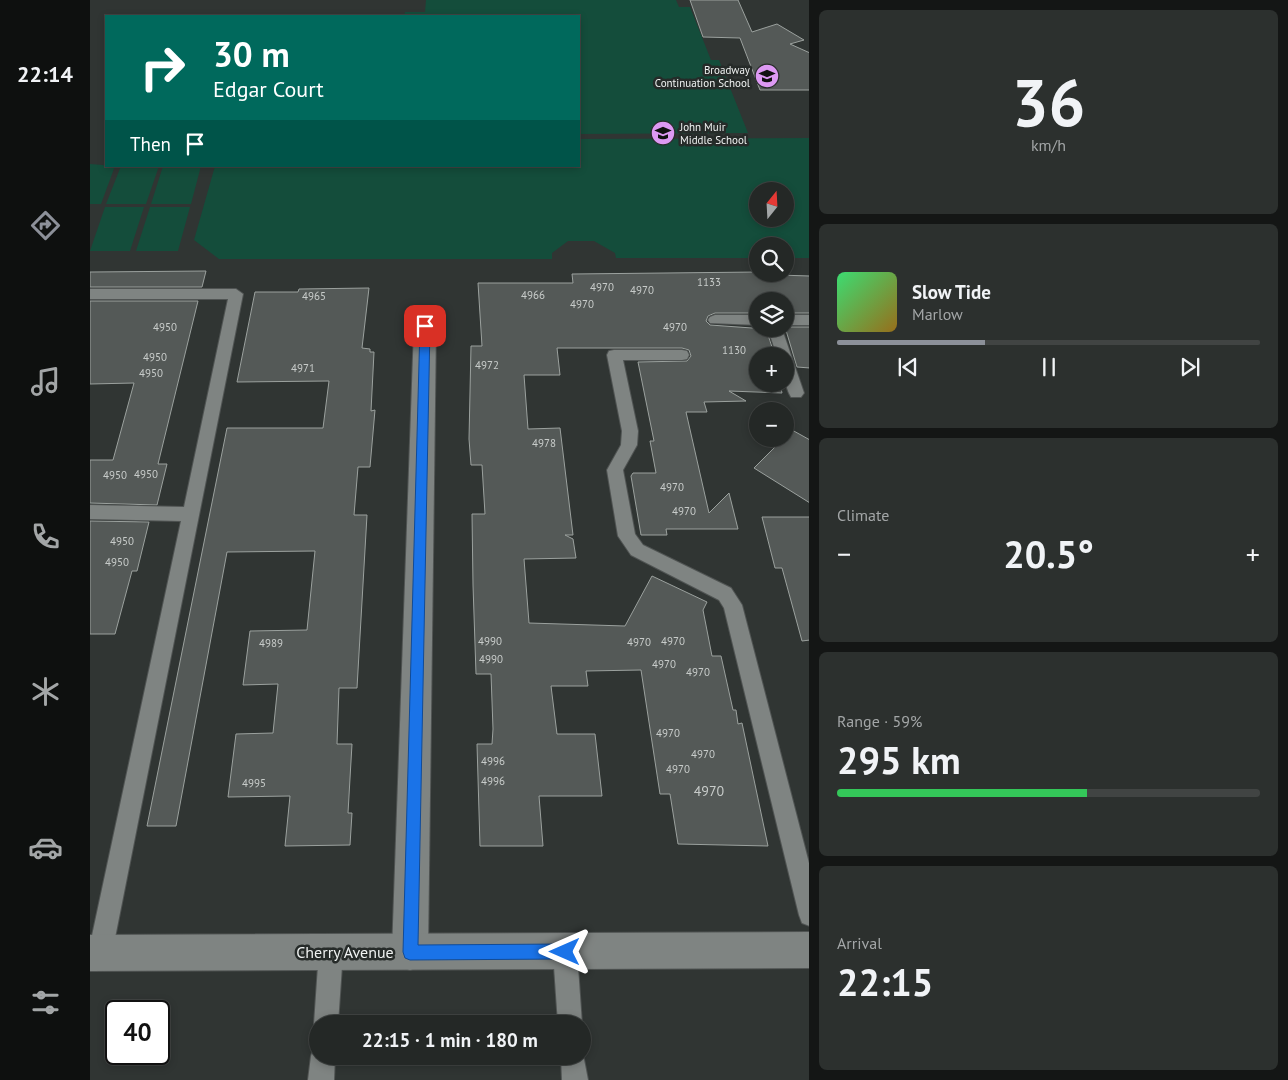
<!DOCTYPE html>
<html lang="en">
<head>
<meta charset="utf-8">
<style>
	:root { --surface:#242826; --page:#2c302e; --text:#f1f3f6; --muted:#a3a6a7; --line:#414443; --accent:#8c9099 }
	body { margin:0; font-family:"PT Sans",sans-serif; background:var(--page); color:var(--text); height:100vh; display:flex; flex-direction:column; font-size:19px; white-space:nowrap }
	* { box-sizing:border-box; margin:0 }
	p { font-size:16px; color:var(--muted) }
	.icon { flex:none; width:28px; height:28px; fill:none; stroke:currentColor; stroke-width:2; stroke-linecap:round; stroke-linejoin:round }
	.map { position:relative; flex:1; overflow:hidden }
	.panel { display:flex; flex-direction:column; gap:10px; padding:10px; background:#141615; width:479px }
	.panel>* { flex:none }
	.guide { position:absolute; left:15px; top:15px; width:475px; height:152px; border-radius:0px; box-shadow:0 2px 8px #0003,0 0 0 1px var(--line); background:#00695c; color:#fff; overflow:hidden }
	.needle { width:32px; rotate:18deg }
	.buttons { position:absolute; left:659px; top:182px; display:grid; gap:10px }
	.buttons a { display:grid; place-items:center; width:45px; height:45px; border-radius:50%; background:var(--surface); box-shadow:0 2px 8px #0003,0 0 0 1px var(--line); font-size:25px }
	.speed { position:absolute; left:15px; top:1000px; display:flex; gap:10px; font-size:25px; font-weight:700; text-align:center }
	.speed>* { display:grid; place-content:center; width:65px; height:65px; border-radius:50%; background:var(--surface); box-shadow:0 2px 8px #0003,0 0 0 1px var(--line); line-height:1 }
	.speed .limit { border:2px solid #111; border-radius:8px; background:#fff; color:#111 }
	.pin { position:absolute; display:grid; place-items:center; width:42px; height:42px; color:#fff; margin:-21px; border-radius:10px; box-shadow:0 2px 8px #0006 }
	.me { position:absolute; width:55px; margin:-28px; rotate:270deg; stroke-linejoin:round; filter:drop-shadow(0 0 4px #0008) }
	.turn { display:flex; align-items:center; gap:18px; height:105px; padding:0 25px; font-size:22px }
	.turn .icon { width:65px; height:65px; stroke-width:2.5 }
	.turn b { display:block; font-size:35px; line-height:42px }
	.then { display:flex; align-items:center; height:48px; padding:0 25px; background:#0003; gap:10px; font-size:19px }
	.big { font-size:38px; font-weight:700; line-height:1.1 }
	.panel .card { flex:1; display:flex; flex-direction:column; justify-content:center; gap:8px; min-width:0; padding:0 18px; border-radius:8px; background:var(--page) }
	.panel .dial { align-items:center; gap:0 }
	.dial b { font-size:65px; line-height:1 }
	.song { display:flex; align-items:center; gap:15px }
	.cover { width:60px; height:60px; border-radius:8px; background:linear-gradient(135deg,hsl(140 70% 55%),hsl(40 70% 35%)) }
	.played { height:5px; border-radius:2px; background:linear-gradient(90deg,var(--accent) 35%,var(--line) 35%) }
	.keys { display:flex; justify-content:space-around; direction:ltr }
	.heat { display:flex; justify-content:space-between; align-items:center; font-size:28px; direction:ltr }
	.charge { height:8px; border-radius:4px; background:linear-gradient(90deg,#34c759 59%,var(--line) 0) }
	.trip { position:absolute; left:219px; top:1015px; width:282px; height:50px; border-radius:25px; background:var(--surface); box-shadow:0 2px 8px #0003,0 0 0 1px var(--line); font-weight:700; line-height:50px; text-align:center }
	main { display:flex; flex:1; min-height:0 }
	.dock { display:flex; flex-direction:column; width:90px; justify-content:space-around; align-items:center; background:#0e100f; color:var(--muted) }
	.dock .icon { width:35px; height:35px }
	.dock .active { color:var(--accent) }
	.dock b { font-size:22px; color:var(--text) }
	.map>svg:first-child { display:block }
</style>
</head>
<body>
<main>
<nav class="dock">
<b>22:14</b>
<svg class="icon active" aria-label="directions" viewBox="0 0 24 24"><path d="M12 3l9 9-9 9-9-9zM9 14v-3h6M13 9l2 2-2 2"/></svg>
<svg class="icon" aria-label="music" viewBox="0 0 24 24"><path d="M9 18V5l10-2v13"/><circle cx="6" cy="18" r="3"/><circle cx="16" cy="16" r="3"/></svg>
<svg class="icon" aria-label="phone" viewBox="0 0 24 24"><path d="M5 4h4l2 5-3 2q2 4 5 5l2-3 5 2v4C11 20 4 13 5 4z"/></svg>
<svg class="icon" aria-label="climate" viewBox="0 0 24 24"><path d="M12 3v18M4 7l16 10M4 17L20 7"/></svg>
<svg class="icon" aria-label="car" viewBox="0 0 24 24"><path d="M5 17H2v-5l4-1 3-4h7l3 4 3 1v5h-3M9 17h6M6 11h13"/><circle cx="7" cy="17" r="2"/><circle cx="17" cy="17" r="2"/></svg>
<svg class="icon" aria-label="filters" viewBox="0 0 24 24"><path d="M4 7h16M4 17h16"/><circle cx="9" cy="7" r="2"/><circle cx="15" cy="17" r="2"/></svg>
</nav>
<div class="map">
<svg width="720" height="1080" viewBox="0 0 720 1080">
	<rect width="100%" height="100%" fill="#303533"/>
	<g fill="#144d3b" fill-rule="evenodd">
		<path d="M336,0h250l3,7h11l21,53h8l29,73 -169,1v-118h-175l1,-4h20z"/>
		<path d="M720,138l-1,120h-24v-12h-27l-1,12h-141l-1,-5 -21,-12h-26l-16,12v6h-333l-25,-19 21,-74h364v-27zM668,191h27v28h-27z"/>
		<path d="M0,164l25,2 -14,38h-11z"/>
		<path d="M31,166h38l-13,38h-40z"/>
		<path d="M73,166h38l-10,38h-40z"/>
		<path d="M15,207h39l-14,44h-40z"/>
		<path d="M60,207h40l-12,44h-42z"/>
	</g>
	<g fill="#545957" stroke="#9ba19e">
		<path d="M600,0h48l14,32 25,-8 27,16 -14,4 20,9v37h-50l-20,-52 -37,-1z"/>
		<path d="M116,271l-4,16h-112v-15z"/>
		<path d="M668,272l20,3 32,1v37h-25v-12h-27v12h-43l-7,3 -2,5 4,4 56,4 9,27h-17v28h22l2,9 -53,-2 17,10 -42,1 3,10h-21l23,101 20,-20 9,36h-72l1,6h-26l-10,-59 2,-3h23l-6,-32h4l-16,-79 49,-1 4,-5 -2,-6 -7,-2h-125l3,27h-36l4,54 32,-1 13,107h-8l8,4 3,19 -52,1 5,64 96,3 27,-50 55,26 -4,8 9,46h9l12,54h3l2,14 4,-1 26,123 -90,-2 -8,-50h-10l-19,-124 -55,1 2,15h-37l6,48h38l7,62h-63l4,50h-63l-3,-102h15l1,-15 -2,-55h-15l-3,-89 -1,-71h13l-3,-49h-11l-2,-26 2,-93h11l-4,-63h95l-1,-9z"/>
		<path d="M279,288l-7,60 8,1v3h4l-3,59 4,-1 -5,57h-12l-4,48h13l-10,173h-18l-2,56h15l-4,69h4l-2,32 -65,1 5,-50 -62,1 8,-63 37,-1 5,-49 -35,1 7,-54 57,-1 8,-79 -88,1 -51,274h-29l80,-398h96l6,-47 -92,1 18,-90h43l1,-3z"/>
		<path d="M0,301h108l-40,163h9l-10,41 -67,-2v-43h23l21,-77 -44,1z"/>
		<path d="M695,327h25v41l-13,-1z"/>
		<path d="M702,430l18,10v63l-56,-35z"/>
		<path d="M672,517h48v123l-8,1 -20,-73h-7z"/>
		<path d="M0,521l59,1 -12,49h-5l-17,63h-25z"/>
	</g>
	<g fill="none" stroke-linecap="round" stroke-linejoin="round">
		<g stroke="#505453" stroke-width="2">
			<g id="lane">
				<path d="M0,289h146l7,5 -131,659 -4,8 -8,4 -8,-4 -2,-16 91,-424 -91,-2v-14l94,2 44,-208h-138z"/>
				<path d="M625,315h43v10l-48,-2 -2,-3 2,-3z"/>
				<rect x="695" y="315" width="25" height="10"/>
				<path d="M678,329h14l22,64 -3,4h-10c-8,-13 -6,-27 -6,-41h-8z"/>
				<path d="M524,350h68l5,1 2,4 -2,4 -5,1h-59l15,71 -1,14 -14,25 12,64 8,11 88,43 11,17 68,262v59l-8,-3 -3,-8 -75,-307 -5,-8 -88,-45 -13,-19 -11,-66 14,-25 1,-14 -15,-76 2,-4z"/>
				<path d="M241,939l8,4 4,8 -5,73h-20v9l-4,-9 5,-73 4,-8z"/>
				<path d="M475,940l8,4 4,8 5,72h-24l-5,-72 4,-8z"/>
				<path d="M228,1046v10h17l-1,24h-26l3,-24 3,-9z"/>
				<path d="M492,1049l6,31h-26l-1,-24h21z"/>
			</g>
		</g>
		<g stroke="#505453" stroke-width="2">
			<path id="street" d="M335,319l8,2 3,6 -8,625 -5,13 -13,5 -13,-5 -5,-13 22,-625 3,-6z"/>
		</g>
		<g stroke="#505453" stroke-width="2">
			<path id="secondary" d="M720,932v36l-720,3v-36z"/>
		</g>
		<use href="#lane" fill="#7f8482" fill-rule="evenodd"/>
		<use href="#street" fill="#7f8482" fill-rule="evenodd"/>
		<use href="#secondary" fill="#7f8482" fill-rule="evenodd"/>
	</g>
	<path fill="#1a73e8" stroke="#114b97" d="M335,323l5,3 -12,619 147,-1 5,2 2,6 -2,5 -5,2 -155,1 -5,-2 -2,-6 17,-626z"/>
	<defs>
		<g id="school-disc" transform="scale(1.25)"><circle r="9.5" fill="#dd99f3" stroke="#262b29"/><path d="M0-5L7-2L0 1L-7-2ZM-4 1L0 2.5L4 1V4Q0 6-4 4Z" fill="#111"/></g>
	</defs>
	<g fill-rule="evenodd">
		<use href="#school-disc" x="677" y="76"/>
		<use href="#school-disc" x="573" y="133"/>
	</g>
	<g text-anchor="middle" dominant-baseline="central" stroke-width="5" stroke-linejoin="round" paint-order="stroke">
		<g font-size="11" fill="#eff2f1" stroke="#262b29" text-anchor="end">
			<text x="660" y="70">Broadway<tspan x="660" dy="13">Continuation School</tspan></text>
			<text x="590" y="127" text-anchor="start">John Muir<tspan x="590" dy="13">Middle School</tspan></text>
		</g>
		<g font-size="11" fill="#c8ccca">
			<text x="619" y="282">1133</text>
			<text x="512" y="287">4970</text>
			<text x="552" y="290">4970</text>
			<text x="443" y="295">4966</text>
			<text x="224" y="296">4965</text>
			<text x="492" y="304">4970</text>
			<text x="75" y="327">4950</text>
			<text x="585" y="327">4970</text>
			<text x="644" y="350">1130</text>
			<text x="65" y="357">4950</text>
			<text x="397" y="365">4972</text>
			<text x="213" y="368">4971</text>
			<text x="61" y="373">4950</text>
			<text x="454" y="443">4978</text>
			<text x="56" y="474">4950</text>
			<text x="25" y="475">4950</text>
			<text x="582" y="487">4970</text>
			<text x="594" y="511">4970</text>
			<text x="32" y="541">4950</text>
			<text x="27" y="562">4950</text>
			<text x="400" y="641">4990</text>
			<text x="583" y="641">4970</text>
			<text x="549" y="642">4970</text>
			<text x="181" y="643">4989</text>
			<text x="401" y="659">4990</text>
			<text x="574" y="664">4970</text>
			<text x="608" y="672">4970</text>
			<text x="578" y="733">4970</text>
			<text x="613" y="754">4970</text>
			<text x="403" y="761">4996</text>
			<text x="588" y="769">4970</text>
			<text x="403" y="781">4996</text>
			<text x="164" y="783">4995</text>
		</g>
		<g font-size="14" fill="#c8ccca">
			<text x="619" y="791">4970</text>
		</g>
		<g font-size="16" fill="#eff2f1" stroke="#262b29">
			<text x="255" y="952">Cherry Avenue</text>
		</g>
	</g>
</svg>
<div class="buttons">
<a><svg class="needle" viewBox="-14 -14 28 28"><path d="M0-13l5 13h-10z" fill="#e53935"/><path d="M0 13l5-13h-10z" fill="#a3a6a7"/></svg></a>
<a><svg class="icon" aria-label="search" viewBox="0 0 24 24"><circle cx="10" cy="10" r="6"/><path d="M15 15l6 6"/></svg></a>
<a><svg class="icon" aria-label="layers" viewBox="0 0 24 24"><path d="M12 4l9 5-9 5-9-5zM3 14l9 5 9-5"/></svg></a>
<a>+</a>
<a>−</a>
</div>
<div class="speed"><div class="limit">40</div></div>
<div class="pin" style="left:335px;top:326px;background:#d93025"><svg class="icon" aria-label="arrive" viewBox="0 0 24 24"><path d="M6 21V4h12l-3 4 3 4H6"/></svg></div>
<svg class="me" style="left:475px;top:952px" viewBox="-20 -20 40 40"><path d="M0-17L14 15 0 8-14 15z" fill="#1a73e8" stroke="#fff" stroke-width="4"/></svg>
<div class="trip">22:15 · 1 min · 180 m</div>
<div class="guide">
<div class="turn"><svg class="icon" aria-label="right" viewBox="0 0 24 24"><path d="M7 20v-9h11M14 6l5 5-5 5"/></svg><div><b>30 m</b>Edgar Court</div></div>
<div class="then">Then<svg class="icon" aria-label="arrive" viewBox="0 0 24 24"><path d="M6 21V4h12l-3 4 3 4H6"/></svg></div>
</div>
</div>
<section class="panel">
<div class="card dial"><b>36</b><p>km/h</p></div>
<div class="card">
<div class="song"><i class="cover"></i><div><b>Slow Tide</b><p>Marlow</p></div></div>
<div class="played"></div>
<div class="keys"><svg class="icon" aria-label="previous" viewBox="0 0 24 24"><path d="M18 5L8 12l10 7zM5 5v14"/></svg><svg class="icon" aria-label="pause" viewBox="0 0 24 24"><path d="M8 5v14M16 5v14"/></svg><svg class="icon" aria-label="next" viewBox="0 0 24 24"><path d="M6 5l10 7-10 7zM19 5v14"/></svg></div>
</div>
<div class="card"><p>Climate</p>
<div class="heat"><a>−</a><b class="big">20.5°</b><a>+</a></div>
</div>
<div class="card"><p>Range · 59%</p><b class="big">295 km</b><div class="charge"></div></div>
<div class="card"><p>Arrival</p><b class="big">22:15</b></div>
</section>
</main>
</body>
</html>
